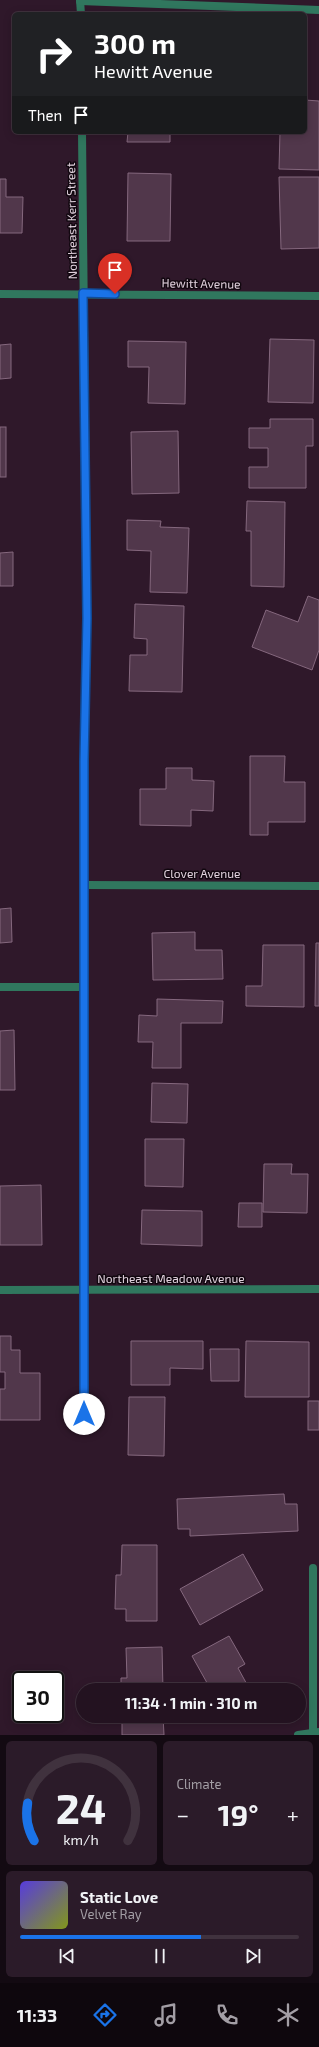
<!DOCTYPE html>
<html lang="en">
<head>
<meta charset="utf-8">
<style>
	:root { --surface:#231220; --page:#2b1b29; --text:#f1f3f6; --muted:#a39ea5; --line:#40323e; --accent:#1a73e8 }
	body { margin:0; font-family:"Exo 2",sans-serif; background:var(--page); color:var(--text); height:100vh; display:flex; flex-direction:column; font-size:15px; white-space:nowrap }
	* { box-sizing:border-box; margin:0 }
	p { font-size:13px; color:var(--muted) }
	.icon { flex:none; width:22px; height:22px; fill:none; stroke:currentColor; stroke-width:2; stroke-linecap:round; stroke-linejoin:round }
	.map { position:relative; height:1735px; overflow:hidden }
	.panel { display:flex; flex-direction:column; gap:6px; padding:6px; background:#130a12; flex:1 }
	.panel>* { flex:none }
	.guide { position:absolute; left:12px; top:12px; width:295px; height:122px; border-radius:6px; box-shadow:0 2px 10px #0003,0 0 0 1px var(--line); background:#202124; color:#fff; overflow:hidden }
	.speed { position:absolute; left:12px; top:1671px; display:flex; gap:8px; font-size:20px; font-weight:700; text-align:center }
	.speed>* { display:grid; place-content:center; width:52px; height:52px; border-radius:50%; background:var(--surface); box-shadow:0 2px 10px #0003,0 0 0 1px var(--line); line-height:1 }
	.speed .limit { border:2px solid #111; border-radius:6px; background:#fff; color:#111 }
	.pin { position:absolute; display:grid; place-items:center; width:34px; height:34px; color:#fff; margin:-41px -17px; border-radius:50% 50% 50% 0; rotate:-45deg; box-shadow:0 0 4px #0007 }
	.pin .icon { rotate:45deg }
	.me { position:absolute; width:44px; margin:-22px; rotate:0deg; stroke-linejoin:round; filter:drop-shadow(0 0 3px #0008) }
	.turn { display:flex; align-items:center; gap:14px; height:84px; padding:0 16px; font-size:18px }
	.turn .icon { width:52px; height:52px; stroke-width:2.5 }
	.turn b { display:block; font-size:28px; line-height:34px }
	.then { display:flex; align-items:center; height:38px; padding:0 16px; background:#0003; gap:8px; font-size:15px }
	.big { font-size:30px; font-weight:700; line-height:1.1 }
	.panel .card { flex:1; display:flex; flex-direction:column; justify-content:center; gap:6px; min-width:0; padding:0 14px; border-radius:6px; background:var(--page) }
	.panel .dial { align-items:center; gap:0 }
	.dial svg { height:104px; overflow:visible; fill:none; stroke:var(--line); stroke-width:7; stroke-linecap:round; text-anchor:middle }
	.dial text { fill:var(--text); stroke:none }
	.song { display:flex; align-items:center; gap:12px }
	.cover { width:48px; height:48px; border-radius:6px; background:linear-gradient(135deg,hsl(250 70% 55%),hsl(70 70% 35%)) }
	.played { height:4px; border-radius:2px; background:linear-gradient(90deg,var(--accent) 65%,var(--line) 65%) }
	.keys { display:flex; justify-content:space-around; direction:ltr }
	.heat { display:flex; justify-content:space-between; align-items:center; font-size:22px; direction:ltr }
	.panel .tiles { flex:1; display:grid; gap:6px; grid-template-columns:1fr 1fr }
	.card:last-child { grid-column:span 2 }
	.trip { position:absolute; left:76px; top:1683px; width:230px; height:40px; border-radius:20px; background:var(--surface); box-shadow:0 2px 10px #0003,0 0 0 1px var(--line); font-weight:700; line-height:40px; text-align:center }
	.menu { display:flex; height:64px; justify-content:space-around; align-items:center; background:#0e070d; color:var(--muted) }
	.menu .icon { width:28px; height:28px }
	.menu .on { color:var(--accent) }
	.menu b { font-size:18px; color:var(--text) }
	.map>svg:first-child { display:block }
</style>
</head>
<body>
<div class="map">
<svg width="319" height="1735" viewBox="0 0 319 1735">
	<rect width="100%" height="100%" fill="#2f182a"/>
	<g fill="#51374b" stroke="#85687e">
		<path d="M305,100l14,1v69l-40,-1 1,-37h25z"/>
		<path d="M128,132h42v10h-43z"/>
		<path d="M128,173l43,1 -1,67h-43z"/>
		<path d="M279,177h40v71l-38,1z"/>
		<path d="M0,179h6v18h17l-1,36h-22z"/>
		<path d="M270,339l44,1 -1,63 -45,-1z"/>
		<path d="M128,341l58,1 -1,62 -37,-1 1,-36h-21z"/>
		<path d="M11,344v34l-11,1v-34z"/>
		<path d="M270,419h43v27h-7v42h-57v-21h19v-19h-19v-20h21z"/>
		<rect x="0" y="427" width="6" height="50"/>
		<path d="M178,431l1,62 -47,1 -1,-62z"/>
		<path d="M247,501l38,1 -1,85 -33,-1v-55h-5z"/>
		<path d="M127,520l34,1 -1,6 29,1 -2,65 -37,-1 1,-41 -24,-1z"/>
		<path d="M13,552v34h-13v-33z"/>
		<path d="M308,596l11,4v50l-7,20 -60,-23 14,-37 32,12z"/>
		<path d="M135,604l49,2 -2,86 -53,-1 1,-36h17v-16l-13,-1z"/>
		<path d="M250,756h35l-1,26h21v40h-37v13h-18z"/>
		<path d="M166,768h26v12l22,1 -1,30 -22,-1v16l-51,-1v-36h26z"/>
		<path d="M11,908l1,34 -12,1v-34z"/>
		<path d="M195,932v18h27l1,29 -70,1 -1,-47z"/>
		<path d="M316,943h3v63h-4z"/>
		<path d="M263,945h41v62l-58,-1v-20h16z"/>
		<path d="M157,999l66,2 -1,22h-41v45h-29l1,-26h-15l1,-27 18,1z"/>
		<path d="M14,1030l1,60h-15v-59z"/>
		<path d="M152,1083l36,1 -1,39 -36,-1z"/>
		<path d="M145,1139h39l-1,48 -38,-1z"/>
		<path d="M264,1164h28l-1,10h17l-1,39 -44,-1z"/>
		<path d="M41,1185l1,60h-42v-59z"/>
		<path d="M239,1203h23v24h-24z"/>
		<path d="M142,1210l60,1v35l-61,-2z"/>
		<path d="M0,1336h11v14h9v23h20v47h-40v-31h5v-17h-5z"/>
		<path d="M131,1341h72v28l-33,-1v17h-39z"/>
		<path d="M246,1341l63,1v55h-64z"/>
		<path d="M210,1349h29v32h-28z"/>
		<path d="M129,1397h36l-1,59 -36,-1z"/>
		<rect x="308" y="1401" width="11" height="29"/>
		<path d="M284,1494l1,10h12l1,27 -108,5v-7h-12l-1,-30z"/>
		<path d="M122,1545h35v76h-31v-12h-11l1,-34h5z"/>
		<path d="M243,1554l20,36 -63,35 -20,-36z"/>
		<path d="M229,1636l16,28 -7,4 12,22h-39l-19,-34z"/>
		<path d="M162,1647l1,43h-42v-12h6l-1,-30z"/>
		<path d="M122,1716h41l1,19h-42z"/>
		<path d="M225,1716h17l-13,7z"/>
	</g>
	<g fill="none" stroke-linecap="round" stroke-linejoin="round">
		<g stroke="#30775e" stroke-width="8">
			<path d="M80,0l1,14"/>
			<path d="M80,1l239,9"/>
			<path d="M82,132l5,486 -3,143 -1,653"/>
			<path d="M0,294l319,2"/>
			<path d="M85,885l234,1"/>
			<path d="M0,987h85"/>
			<path d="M0,1290l319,-1"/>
			<path d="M313,1568v164"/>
			<path d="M298,1735l21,-3"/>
		</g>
	</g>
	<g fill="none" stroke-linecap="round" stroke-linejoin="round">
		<g stroke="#114b97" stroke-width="10">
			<path id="route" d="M84,1414v-653l3,-143 -4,-325 32,1"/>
		</g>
		<use href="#route" stroke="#1a73e8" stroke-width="7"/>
	</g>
	<g text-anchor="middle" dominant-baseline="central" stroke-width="3" stroke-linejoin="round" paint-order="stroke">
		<g font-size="12" fill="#e1d1dd" stroke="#11070f">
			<text transform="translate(71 221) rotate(-91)">Northeast Kerr Street</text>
			<text transform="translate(201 283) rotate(1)">Hewitt Avenue</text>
			<text x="202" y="873">Clover Avenue</text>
			<text x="171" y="1278">Northeast Meadow Avenue</text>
		</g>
	</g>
</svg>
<div class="speed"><div class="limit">30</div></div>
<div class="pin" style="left:115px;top:294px;background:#d93025"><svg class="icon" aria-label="arrive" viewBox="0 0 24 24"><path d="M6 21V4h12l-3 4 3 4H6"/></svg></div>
<svg class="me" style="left:84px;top:1414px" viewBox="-20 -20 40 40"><circle r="19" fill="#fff"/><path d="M0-13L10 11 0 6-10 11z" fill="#1a73e8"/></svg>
<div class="trip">11:34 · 1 min · 310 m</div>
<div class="guide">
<div class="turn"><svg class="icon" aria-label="right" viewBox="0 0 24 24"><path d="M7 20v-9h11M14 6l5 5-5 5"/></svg><div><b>300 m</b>Hewitt Avenue</div></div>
<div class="then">Then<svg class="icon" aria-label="arrive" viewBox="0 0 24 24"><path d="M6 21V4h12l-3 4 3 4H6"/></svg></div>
</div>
</div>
<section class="panel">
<div class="tiles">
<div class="card dial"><svg viewBox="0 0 100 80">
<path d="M14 69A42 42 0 1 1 86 69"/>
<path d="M14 69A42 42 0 0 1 9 40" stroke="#1a73e8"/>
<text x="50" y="56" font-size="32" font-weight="700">24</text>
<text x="50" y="72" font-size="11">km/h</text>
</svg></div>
<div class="card"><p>Climate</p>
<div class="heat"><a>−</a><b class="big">19°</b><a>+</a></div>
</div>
<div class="card">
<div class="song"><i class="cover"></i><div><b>Static Love</b><p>Velvet Ray</p></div></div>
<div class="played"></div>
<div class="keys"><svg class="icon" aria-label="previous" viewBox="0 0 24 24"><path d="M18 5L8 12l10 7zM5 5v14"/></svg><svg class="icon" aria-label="pause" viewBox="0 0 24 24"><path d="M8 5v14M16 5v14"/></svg><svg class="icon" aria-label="next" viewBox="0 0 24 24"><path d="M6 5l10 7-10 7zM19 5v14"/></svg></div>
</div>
</div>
</section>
<nav class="menu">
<b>11:33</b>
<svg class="icon on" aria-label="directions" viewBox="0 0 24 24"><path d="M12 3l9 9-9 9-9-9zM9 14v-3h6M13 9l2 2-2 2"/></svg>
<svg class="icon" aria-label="music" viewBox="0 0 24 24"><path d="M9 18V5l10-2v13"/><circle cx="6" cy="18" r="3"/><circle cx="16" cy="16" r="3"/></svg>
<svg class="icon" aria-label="phone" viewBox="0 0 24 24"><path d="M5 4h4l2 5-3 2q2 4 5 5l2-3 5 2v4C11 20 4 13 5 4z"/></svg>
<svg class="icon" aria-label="climate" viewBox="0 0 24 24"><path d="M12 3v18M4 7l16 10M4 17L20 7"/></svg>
</nav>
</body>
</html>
